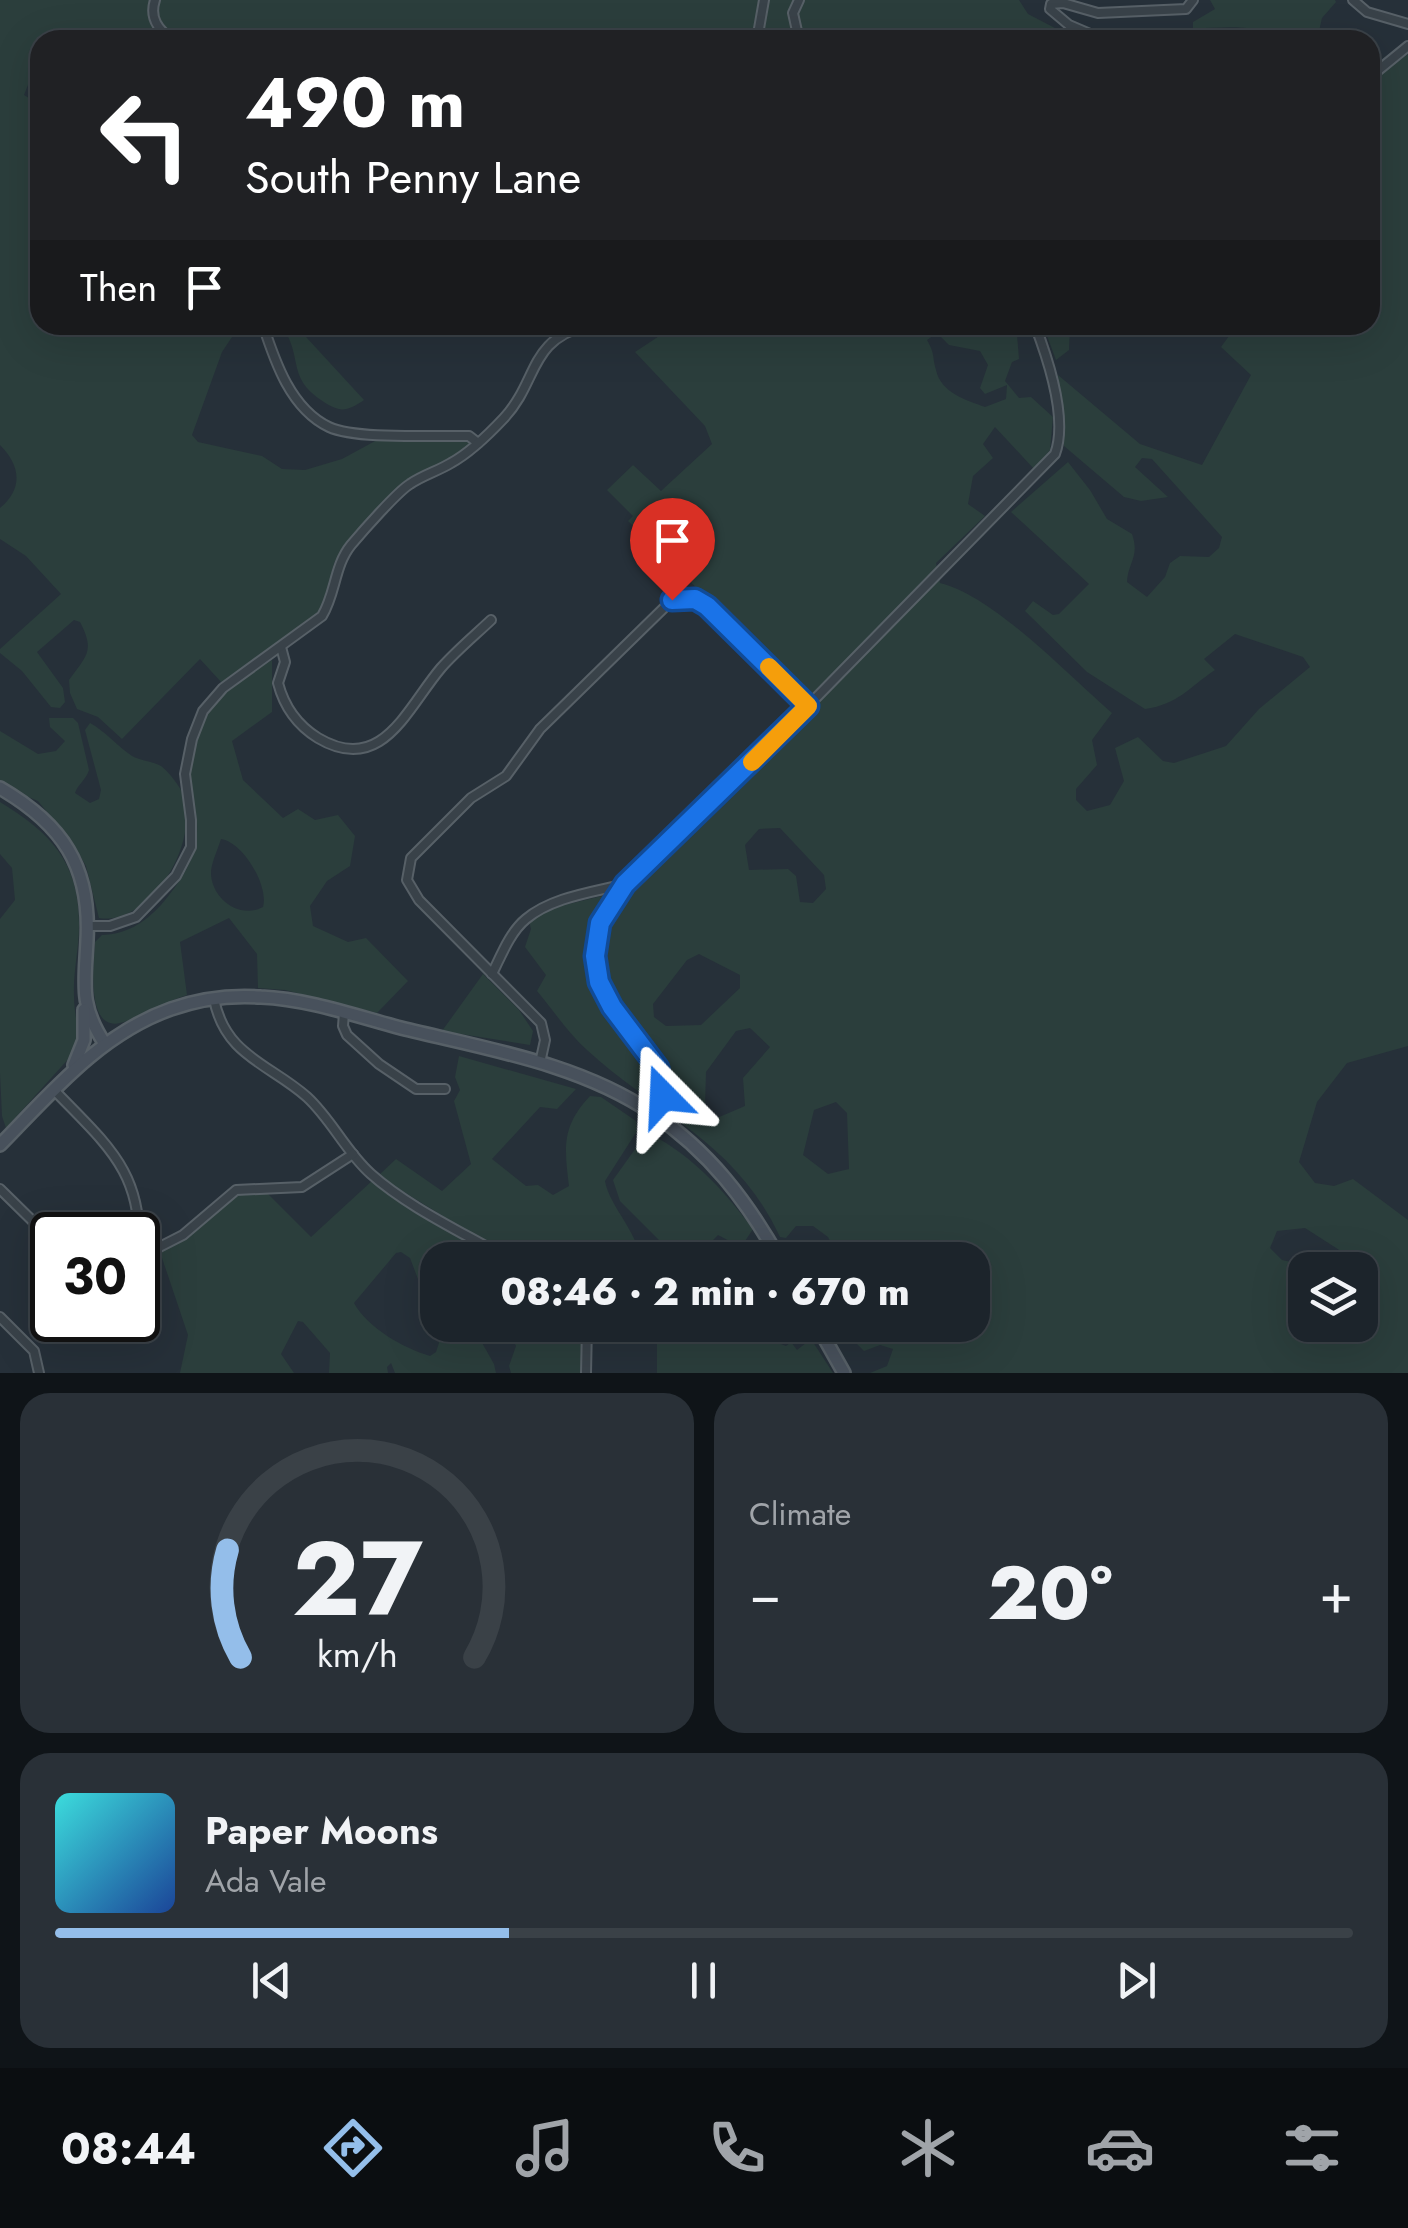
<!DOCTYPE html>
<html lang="en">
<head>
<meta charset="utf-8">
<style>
	:root { --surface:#1c242b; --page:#293037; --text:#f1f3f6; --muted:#a0a4a9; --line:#3a4147; --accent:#94beea }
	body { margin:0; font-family:Jost,sans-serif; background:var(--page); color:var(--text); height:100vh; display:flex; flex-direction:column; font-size:38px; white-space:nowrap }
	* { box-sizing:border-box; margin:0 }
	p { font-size:32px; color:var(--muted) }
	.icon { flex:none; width:55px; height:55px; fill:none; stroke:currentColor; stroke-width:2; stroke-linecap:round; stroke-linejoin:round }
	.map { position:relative; height:1373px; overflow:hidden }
	.side { display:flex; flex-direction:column; gap:20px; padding:20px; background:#0f1418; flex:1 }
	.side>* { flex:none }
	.hud { position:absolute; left:30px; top:30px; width:1350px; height:305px; border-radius:30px; box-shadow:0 10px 40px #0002,0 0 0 2px var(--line); background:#202124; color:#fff; overflow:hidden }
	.controls { position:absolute; left:1288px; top:1252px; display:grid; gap:20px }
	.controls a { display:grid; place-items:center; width:90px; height:90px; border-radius:20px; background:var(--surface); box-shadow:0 10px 40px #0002,0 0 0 2px var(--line); font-size:50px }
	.speed { position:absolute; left:30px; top:1212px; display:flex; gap:20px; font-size:50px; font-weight:700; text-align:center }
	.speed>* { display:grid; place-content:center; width:130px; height:130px; border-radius:50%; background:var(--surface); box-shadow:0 10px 40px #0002,0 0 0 2px var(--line); line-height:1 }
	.speed .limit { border:5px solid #111; border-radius:15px; background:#fff; color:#111 }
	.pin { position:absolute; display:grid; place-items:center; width:85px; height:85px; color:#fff; margin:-102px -42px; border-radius:50% 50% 50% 0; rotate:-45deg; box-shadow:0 0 10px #0007 }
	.pin .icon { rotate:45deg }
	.me { position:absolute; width:110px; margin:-55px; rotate:339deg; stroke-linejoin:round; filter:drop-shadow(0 0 8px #0008) }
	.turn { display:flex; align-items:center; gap:35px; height:210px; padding:0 50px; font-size:45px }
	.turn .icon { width:130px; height:130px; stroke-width:2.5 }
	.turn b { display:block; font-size:70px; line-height:85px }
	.then { display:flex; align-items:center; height:95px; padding:0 50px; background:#0003; gap:20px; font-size:38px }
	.big { font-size:75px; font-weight:800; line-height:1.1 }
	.side .card { flex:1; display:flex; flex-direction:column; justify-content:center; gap:15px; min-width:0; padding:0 35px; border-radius:30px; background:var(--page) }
	.side .dial { align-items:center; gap:0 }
	.dial svg { height:260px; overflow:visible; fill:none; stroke:var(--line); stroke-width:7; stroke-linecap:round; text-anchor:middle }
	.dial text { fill:var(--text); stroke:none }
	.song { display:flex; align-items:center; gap:30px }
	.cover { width:120px; height:120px; border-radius:15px; background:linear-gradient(135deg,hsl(180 70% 55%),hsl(220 70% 35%)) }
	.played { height:10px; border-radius:5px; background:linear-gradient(90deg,var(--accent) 35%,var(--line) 35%) }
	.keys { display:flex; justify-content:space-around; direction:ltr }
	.heat { display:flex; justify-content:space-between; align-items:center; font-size:55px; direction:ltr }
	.side .tiles { flex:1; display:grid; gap:20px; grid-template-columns:1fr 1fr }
	.card:last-child { grid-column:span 2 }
	.trip { position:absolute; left:420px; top:1242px; width:570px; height:100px; border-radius:30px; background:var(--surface); box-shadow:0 10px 40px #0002,0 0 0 2px var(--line); font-weight:800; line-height:100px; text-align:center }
	.menu { display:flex; height:160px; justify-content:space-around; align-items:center; background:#0b0e11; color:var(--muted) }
	.menu .icon { width:70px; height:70px }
	.menu .selected { color:var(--accent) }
	.menu b { font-size:45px; color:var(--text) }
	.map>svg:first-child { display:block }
</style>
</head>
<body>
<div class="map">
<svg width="1408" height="1373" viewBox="0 0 1408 1373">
	<rect width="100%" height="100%" fill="#263039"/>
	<g fill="#2b3e3c" fill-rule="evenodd">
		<path d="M0,0h150c-6,16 1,31 14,40h-124v14l-16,41 16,10v220h200l-18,27 -30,83 6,7 64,14 20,13 23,1 37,-11 35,-19 90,1 5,3 -14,11 -45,22 -12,9 -55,57 -12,20 -8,36 -6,12 -98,72 -22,-24 -78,80 -24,-22 -21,-8 -7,-16 -1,-13c18,-25 26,-29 11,-58l-6,-2 -37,32 26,36 2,14 -5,6 -9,-1 -29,-36 -22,-18v-4l61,-55 -35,-38 -26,-17v-31c24,-20 20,-43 0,-63z"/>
		<path d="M161,0h601l-7,40h-574c-17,-8 -28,-21 -20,-40z"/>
		<path d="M767,0h29l-5,12 5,28h-30l-5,-8z"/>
		<path d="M802,0h217l9,14 50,26h-76l-20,-12 -13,12h-168l-6,-27z"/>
		<path d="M1210,0h125l1,2 -14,16 -5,22h-46c-11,-19 -56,-11 -78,-12v-6l22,-13z"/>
		<path d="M1408,54v992l-61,17 -30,39 -18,60 16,21 19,3 19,-7 55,41v153h-538l17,-7 6,-17 -13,-4 -16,6 -10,-10 8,-16h110v-65h-132l-12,-23 -15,-11h-17l-10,12 -6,-1c-44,-95 -122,-122 -193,-187 -19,-17 -34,-40 -50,-59l9,-16 -21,-28 6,-18 -2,-8 23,-13 79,-19 185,-185 -188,-183 5,-5 -26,-26 26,-25 28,26 51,-47 -7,-18 -70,-74 41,-27h303l11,8 20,-2 7,4 2,24 -7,3 -7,19 14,17 12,-1 22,20 -3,33 -16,19 -39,-42 -12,17 10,14 -20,18 -5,28 17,12 -49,47 4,20c54,13 129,93 172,130l-20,27 5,25 -21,24v11l11,11 23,-6 14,-24 -9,-33 23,-11 25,24 11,2 52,-17 33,-37 51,-42 -7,-10 -68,-23 -31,25 11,11c-27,18 -36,34 -70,39l-58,-37 -62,-61 8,-10 20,14 6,-1 30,-30 -78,-72 57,-50 22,28 17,29 25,15c8,23 -4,28 -5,48l20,15 18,-20 5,-14 10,-7 29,1 10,-9 3,-11 -70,-78 -10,-1 -7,9 33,30 -27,4 -17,-4 -60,-51 -6,-71 82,69 62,21 49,-90 -30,-28 16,-22h133v-242zM937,333l12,12 31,6 8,14 -8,23 5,6 22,-9 -1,14 -21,8c-19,-7 -44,-14 -49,-37 -4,-15 -1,-16 -9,-30zM780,828l44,47 2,14 -13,14 -13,-1 -4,-26 -8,-7 -39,1 -4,-25 14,-16zM699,954l41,21v13l-39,37 -35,1 -12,-9 -1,-13 34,-44zM750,1028l20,19 -27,31 2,28 -28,12 -12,-12 1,-34 30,-41zM836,1102l11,11 2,56 -21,5 -25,-19 11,-45zM1305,1228l56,36 17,23 1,26 -23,17 -51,-5v-23l-3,-4 3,-28h7l-2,-4 -28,-6 -12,-12 7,-17z"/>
		<path d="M281,325h14l69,75c-18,12 -24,13 -43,0 -35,-24 -17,-43 -40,-75z"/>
		<path d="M1043,325h27l-1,25 -13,10z"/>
		<path d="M272,660v52l-40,29 11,39 40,38 15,-9 17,11 23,-5 17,21 -5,30 -23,15 -17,25 3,20 35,16 18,-4 42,43 -31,32 -92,-23 -27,-2 -1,-34 -28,-36 -49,24 7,53c-23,7 -46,24 -67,28 -35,8 -26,-62 -25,-81l7,-7c25,-1 42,-12 59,-30 20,-24 38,-49 36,-82 -1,-15 -8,-30 -9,-45 -1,-18 7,-43 15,-59 13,-28 44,-42 69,-59zM221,839c22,3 48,47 42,68 -24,13 -53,-9 -52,-36 1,-10 7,-22 10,-32z"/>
		<path d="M49,718h24l5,5 11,47c-3,10 -11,14 -14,23l15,10 9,-4 2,-9 -16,-60 5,-7c15,8 27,23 42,33 9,5 20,5 29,10 7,5 16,17 20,24 23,47 -29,136 -82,128l-13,-52 -14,-24 -34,-41 -38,-16v-54l38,23 18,-3 9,-10 -15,-14z"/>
		<path d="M0,802c51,31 80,61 79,124 0,23 -6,46 -5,70 0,24 9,37 -3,60l-65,72 -4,-12 -2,-43v-154l15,-19 -3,-32 -12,-14z"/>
		<path d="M483,974l36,36 14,21 -3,14 -88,-14z"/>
		<path d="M459,1056l117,33 -19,20 -17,-2 -48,52 34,27 12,-1 15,10 16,-9c-5,-40 -7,-60 21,-90l11,1 35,24 1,10 -32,50c3,19 23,42 31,62l-18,17 -22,-10 -5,4 -1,6h-51l-25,-11 -24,-4 -112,-69 18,-17 46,32 29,-27 -17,-63 6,-11 -5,-13z"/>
		<path d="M652,1135c42,22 73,57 101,94l-12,18 -23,-12 -25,25h-14l-59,-59 -7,-21 30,-42z"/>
		<path d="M373,1180l113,68 -4,12h-44l-1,28 -13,7 -14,-37 -9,-6 -5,1 -42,50c14,25 49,45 76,53l6,-4 3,-9 -15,-40 13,-9 1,31h137l10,6 -1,42h-73l-2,-7 7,-20 -7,-15 -11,-6 -12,5 -5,11 13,23 2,9h-101l-4,-10 -4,4 1,6h-59l1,-20 -27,-31 -5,-1 -17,33 13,19h-114l8,-38 -28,-83 26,-16 52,-44h28l45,45z"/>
		<path d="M667,1325h80l13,11 26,10 5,-4 6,8 14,-11 22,34h-176v-39z"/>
	</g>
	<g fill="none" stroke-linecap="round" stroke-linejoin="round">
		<g stroke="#576067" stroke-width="12">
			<g id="street">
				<path d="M155,0c-6,18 3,30 18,40"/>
				<path d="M799,0l-6,13 6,27"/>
				<path d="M1353,0l14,12 41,12"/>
				<path d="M757,40l7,-40"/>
				<path d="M1104,40l-35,-15 -19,-16 1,-5 12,-1 35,10 88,-4 7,-9"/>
				<path d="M1370,77l38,-31"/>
				<path d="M263,325c12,37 28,84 66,102 28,13 106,8 140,9l9,7"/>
				<path d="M281,647l4,15 -7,21c6,23 19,42 40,55 64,38 89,-30 123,-70 15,-17 33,-32 50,-48"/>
				<path d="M88,926h22l26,-9 40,-41 15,-29v-27l-6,-46 7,-35 11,-28 20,-23 99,-72c14,-23 12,-50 29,-71 11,-13 46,-53 59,-61 13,-9 28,-13 41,-21 20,-11 38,-29 53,-45 35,-38 24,-78 84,-93"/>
				<path d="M492,974c9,-18 18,-42 34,-55 26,-22 68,-27 99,-35"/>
				<path d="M214,999c11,57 56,65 93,98 25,23 39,55 64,77 38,34 95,60 139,86"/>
				<path d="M344,1013l-1,13 4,9 32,29 37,25h29"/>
				<path d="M540,1063l5,-23 -4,-17 -122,-123 -12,-20 4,-22 60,-60 35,-22 34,-47 132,-129 23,-1 12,7 101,100"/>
				<path d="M54,1090c53,55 92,84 84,168l45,-23 53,-45 66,-3 51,-33"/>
				<path d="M653,1114l10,-18 -1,-20 -58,-82 -8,-26 1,-34 12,-28 16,-22 183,-178 247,-252c13,-35 -7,-95 -20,-129"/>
				<path d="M0,1189l52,51"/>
				<path d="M0,1317l34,34 5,22"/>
				<path d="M586,1373l1,-48"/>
			</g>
		</g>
		<g stroke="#576067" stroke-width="16">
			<g id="secondary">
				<path d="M0,788c62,36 91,78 87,152 -2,44 -8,65 18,104"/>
				<path d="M74,1065l10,-25v-30"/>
				<path d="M0,1145c51,-52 100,-111 171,-136 28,-10 60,-14 90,-12 47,2 95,19 140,31 85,21 177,35 251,85 57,38 95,88 128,147"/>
				<path d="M817,1325l27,48"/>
			</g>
		</g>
		<use href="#street" stroke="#394249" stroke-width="8"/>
		<use href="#secondary" stroke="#48515c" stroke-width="11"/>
	</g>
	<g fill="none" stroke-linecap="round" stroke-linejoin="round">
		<g stroke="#114b97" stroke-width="25">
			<path id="route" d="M663,1096l-5,-28 -46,-61 -13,-25 -4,-26 5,-33 25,-39 183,-178 -101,-100 -12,-7 -23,1"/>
		</g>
		<use href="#route" stroke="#1a73e8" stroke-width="18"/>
		<path stroke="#f59e0b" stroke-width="18" d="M752,762l56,-56 -39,-39"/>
	</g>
</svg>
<div class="controls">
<a><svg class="icon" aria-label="layers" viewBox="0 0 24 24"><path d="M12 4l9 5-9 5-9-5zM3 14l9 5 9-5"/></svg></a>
</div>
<div class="speed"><div class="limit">30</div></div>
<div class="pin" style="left:672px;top:600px;background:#d93025"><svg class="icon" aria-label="arrive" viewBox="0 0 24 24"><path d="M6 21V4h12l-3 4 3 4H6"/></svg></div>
<svg class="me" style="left:663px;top:1096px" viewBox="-20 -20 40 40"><path d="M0-17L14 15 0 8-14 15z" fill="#1a73e8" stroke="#fff" stroke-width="4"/></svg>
<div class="trip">08:46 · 2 min · 670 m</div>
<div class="hud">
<div class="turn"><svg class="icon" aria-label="left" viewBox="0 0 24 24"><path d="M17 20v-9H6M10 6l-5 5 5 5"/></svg><div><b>490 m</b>South Penny Lane</div></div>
<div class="then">Then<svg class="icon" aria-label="arrive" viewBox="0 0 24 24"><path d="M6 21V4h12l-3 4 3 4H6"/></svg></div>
</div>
</div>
<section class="side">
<div class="tiles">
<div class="card dial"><svg viewBox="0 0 100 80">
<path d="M14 69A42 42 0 1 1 86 69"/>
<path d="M14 69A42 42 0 0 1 10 36" stroke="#94beea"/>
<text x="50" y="56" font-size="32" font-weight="700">27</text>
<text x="50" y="72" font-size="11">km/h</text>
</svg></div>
<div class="card"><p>Climate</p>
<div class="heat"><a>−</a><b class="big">20°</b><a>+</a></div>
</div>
<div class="card">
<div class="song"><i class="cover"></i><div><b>Paper Moons</b><p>Ada Vale</p></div></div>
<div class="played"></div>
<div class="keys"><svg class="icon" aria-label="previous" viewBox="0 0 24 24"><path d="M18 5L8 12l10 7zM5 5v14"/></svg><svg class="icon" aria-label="pause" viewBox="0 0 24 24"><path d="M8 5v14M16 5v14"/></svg><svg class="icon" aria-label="next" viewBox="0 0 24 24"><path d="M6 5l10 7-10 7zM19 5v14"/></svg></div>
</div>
</div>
</section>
<nav class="menu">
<b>08:44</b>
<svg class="icon selected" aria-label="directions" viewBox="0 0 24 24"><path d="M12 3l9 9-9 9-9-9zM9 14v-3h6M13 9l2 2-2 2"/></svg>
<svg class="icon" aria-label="music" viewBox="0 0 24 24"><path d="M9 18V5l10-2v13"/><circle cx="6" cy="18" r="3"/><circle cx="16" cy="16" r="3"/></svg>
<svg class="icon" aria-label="phone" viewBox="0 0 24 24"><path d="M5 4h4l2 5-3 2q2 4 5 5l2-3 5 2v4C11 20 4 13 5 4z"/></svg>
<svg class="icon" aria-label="climate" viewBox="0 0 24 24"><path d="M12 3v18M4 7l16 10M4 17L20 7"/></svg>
<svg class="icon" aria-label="car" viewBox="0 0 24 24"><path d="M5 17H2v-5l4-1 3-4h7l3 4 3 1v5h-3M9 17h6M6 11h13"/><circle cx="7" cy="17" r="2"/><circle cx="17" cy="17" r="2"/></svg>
<svg class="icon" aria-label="filters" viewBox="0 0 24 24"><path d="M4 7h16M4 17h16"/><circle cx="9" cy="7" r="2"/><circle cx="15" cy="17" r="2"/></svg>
</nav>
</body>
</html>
